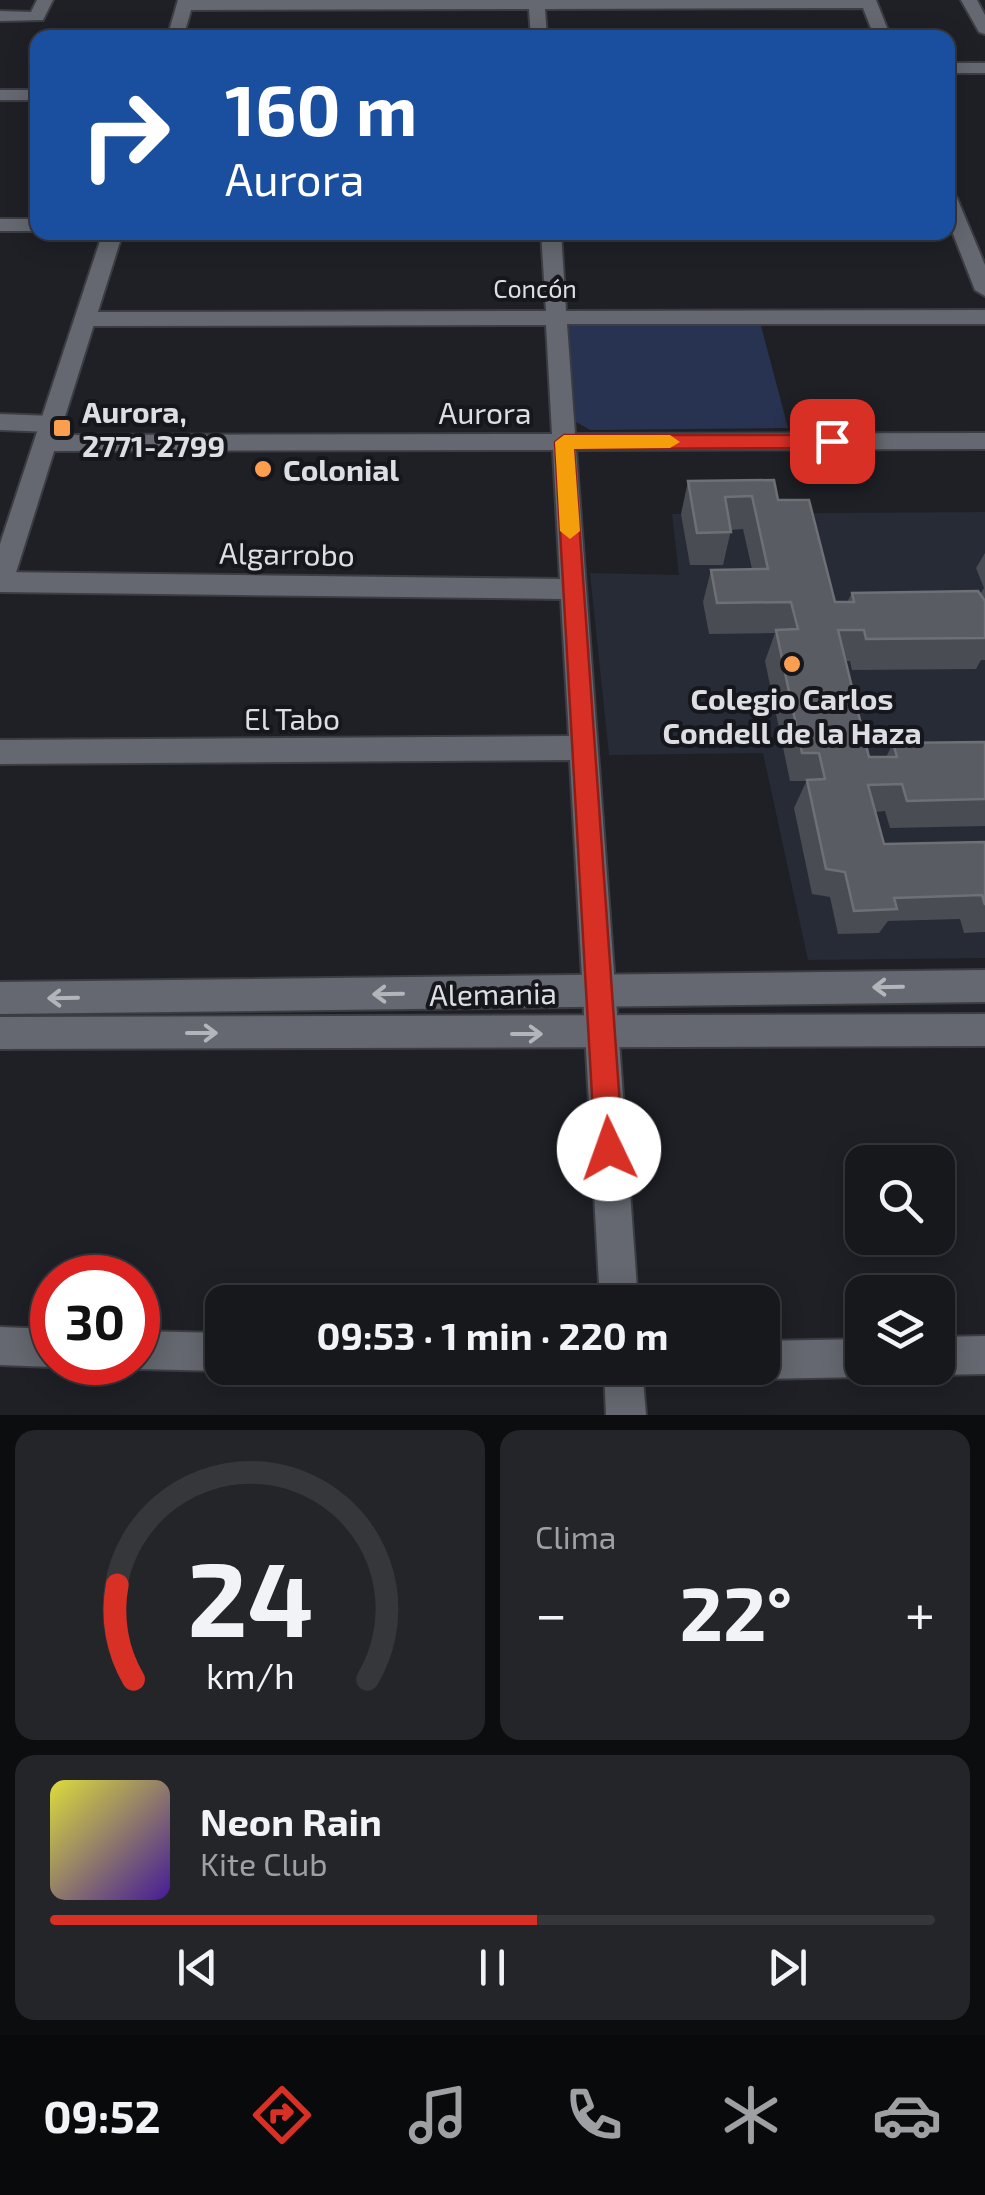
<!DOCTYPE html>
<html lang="es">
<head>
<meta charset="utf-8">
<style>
	:root { --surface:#16181c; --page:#232529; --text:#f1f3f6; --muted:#9ea0a3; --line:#35373b; --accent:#d93025 }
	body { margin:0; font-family:"Exo 2",sans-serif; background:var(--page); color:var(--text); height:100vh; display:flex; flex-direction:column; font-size:38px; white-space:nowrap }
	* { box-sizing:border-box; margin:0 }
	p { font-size:32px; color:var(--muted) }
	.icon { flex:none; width:55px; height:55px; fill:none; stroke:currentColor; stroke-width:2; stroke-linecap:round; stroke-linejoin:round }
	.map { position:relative; height:1415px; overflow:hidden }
	.drawer { display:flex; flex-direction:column; gap:15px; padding:15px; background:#0c0d0f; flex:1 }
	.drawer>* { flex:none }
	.top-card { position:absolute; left:30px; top:30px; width:925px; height:210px; border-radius:20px; box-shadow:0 5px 25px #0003,0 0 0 2px var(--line); background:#1a4fa0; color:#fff; overflow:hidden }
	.buttons { position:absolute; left:845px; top:1145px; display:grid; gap:20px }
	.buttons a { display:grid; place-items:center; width:110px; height:110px; border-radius:20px; background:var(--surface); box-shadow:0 5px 25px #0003,0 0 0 2px var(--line); font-size:50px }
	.speed { position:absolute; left:30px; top:1255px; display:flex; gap:20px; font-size:50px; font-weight:700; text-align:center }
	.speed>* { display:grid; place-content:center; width:130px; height:130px; border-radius:50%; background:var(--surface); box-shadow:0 5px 25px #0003,0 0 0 2px var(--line); line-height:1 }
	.speed .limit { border:15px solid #d22; background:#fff; color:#111 }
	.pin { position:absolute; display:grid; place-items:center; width:85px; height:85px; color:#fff; margin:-42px; border-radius:20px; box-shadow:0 5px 15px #0006 }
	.me { position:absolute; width:110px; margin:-55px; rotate:357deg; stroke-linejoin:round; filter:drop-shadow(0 0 8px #0008) }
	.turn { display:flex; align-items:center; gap:35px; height:210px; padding:0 30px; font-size:45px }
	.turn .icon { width:130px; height:130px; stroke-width:2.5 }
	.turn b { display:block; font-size:70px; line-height:85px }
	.big { font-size:75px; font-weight:700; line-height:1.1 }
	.drawer .card { flex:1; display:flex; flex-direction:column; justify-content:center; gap:15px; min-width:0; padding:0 35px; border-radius:20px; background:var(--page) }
	.drawer .dial { align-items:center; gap:0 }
	.dial svg { height:260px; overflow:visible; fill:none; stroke:var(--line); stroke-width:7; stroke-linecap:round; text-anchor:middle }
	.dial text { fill:var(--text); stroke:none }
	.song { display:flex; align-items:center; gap:30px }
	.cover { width:120px; height:120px; border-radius:15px; background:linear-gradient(135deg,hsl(60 70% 55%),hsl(260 70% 35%)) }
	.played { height:10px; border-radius:5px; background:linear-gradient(90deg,var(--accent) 55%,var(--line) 55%) }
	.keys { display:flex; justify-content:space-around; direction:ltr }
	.heat { display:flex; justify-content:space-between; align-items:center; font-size:55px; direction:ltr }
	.drawer .tiles { flex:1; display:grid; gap:15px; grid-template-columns:1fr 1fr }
	.card:last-child { grid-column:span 2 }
	.trip { position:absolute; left:205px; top:1285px; width:575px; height:100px; border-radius:20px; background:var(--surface); box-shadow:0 5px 25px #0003,0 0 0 2px var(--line); font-weight:700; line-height:100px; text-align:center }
	.tabs { display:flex; height:160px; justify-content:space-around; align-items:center; background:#090a0b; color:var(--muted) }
	.tabs .icon { width:70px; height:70px }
	.tabs .on { color:var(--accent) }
	.tabs b { font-size:45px; color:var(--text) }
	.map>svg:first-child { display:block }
</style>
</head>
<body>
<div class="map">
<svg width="985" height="1415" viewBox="0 0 985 1415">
	<rect width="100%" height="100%" fill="#1e2026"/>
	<path fill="#262b36" d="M985,512v446l-177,2 -45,-207 -154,2 -19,-182 89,2 -7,-61z"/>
	<path fill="#283351" d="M568,322h192l28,106 -198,2 -14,-8z"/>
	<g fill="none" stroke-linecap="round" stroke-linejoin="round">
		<g stroke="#3b3d42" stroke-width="4">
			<g id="minor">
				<path d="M37,0h16l-10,20 -43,1v-10l31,1z"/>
				<path d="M876,0l15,38h-16l-12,-30 -318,1 2,29h-16l-2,-29 -344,1 -8,-5 8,-5z"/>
				<path d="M961,0h16l8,15v19l-6,-2z"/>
				<path d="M948,192l9,6 28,67v31l-10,-6 -27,-69z"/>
				<rect x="0" y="219" width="38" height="12"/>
				<path d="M541,232h20l5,79 419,-1v14h-418l8,110 410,-1v16l-409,1 62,852h-38l-30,-542 -570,4v-24l569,-4 -8,-137 -561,-7v-20l560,7 -7,-129 -508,1 -11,-8 11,-8 507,-1 -6,-109 -461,1 -10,-7 10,-7 461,-1z"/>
				<path d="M0,414l51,2 11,8 -11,8 -51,-2z"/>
				<path d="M0,1327l52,2v33h11l-11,5 -52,-2z"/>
				<path d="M138,1331l84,2v35h9l-9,3 -84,-2 -14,-7h14z"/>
				<path d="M985,1336v38l-47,1 -14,-5 14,-2v-31z"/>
				<path d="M862,1339v29h15l-15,9 -100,2 -14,-5 -2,-6h16v-27z"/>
				<path d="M604,1368h38l4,47h-40z"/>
			</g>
		</g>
		<g stroke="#3b3d42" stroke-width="4">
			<g id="tertiary">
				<rect x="948" y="63" width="37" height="10"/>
				<rect x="0" y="90" width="38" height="10"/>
				<path d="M985,970v32l-985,12v-32z"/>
				<path d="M985,1014v32l-985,3v-32z"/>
			</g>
		</g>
		<g stroke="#3b3d42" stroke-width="4">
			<g id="secondary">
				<path d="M178,0h16l-11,38h-16z"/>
				<path d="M103,232h20l-110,350 -4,7 -9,3v-48z"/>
			</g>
		</g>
		<use href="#minor" fill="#656870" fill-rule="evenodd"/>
		<use href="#tertiary" fill="#656870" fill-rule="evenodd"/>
		<use href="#secondary" fill="#656870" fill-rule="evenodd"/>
	</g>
	<path fill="#494c53" d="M688,481l90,19 57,102h12l5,-9 128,1 4,-6 -8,-20 9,-15v107h-4l-5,9 -124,1 -2,-9h-4l23,96h17l7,-14 92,-1v84l-95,2 -5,-17 -10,1 9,32 101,-2v90l-21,1 -4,-14 -72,2 -9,12 -41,1 -8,-37 -18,-3 -18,-86 12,-26v-1h-16l-25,-120 10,-28 -66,1 -6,-32 8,-32 41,-1 -9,-40 -12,1 -8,35h-33l-9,-51z"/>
	<path fill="#595c62" stroke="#6e7076" stroke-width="2.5" d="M774,480l4,20h31l26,102h19l-2,-9 126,-2 7,10v37l-119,1 -2,-9h-26l31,127h28l-4,-14 92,-1v57l-78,2 -5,-17 -34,1 16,59 101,-2v63l-3,-10 -88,3 3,11 -43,2 -9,-39 -19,-3 -19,-89 18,-1 -6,-26h-17l-26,-123 22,-1 -7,-27 -74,1 -6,-33 57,-1 -16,-73 -27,1 6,35 -34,1 -9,-52z"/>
	<defs><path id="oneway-shaft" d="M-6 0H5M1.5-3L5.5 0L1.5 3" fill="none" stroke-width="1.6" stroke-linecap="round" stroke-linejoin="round" transform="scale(2.5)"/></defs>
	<g stroke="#b3b5bb">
		<use href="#oneway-shaft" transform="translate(888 987) rotate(179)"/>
		<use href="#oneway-shaft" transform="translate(388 994) rotate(179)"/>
		<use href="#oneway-shaft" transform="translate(63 998) rotate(179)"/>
		<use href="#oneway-shaft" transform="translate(202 1033)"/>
		<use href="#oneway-shaft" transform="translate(527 1034)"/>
	</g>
	<path fill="#d93025" stroke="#8d1f18" stroke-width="2.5" d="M564,435h268l9,6 -9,7 -258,1 49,700 -4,10 -10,4 -10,-4 -4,-10 -40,-707z"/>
	<path fill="#f59e0b" d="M564,435h106l10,7 -10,6 -96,1 6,82 -10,8 -10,-8 -5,-89z"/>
	<g fill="#fb9e50" stroke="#15171d" stroke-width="4">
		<rect x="52" y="418" width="20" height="20" rx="5"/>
		<circle cx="263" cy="469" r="10"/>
		<circle cx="792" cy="664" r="10"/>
	</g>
	<g text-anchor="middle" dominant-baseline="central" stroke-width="8" stroke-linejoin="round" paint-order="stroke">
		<g font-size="25" fill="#dddee3" stroke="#15171d">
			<text x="535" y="288">Concón</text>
		</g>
		<g font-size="30" font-weight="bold" fill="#dddee3" stroke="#15171d" text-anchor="start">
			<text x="82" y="411">Aurora,<tspan x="82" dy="34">2771-2799</tspan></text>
			<text x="283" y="469">Colonial</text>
			<text x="792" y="698" text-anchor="middle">Colegio Carlos<tspan x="792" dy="34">Condell de la Haza</tspan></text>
		</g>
		<g font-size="30" fill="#dddee3" stroke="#15171d">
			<text x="485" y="412">Aurora</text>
			<text transform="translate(287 553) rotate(1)">Algarrobo</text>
			<text x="292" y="718">El Tabo</text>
			<text transform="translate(493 993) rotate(-1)">Alemania</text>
		</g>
	</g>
</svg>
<div class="buttons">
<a><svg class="icon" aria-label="search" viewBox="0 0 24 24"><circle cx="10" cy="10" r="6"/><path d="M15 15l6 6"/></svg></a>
<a><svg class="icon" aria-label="layers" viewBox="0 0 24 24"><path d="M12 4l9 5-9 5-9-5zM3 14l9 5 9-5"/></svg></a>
</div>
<div class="speed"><div class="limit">30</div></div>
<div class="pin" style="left:832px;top:441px;background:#d93025"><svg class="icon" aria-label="arrive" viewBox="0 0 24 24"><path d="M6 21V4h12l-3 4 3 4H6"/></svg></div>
<svg class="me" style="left:609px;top:1149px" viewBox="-20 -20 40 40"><circle r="19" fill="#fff"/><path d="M0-13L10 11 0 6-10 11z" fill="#d93025"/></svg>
<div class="trip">09:53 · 1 min · 220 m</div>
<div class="top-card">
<div class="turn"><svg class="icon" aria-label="right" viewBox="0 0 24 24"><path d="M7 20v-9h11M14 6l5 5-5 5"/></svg><div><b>160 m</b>Aurora</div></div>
</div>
</div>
<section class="drawer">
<div class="tiles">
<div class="card dial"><svg viewBox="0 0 100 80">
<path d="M14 69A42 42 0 1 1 86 69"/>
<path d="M14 69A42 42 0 0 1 9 40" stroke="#d93025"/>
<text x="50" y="56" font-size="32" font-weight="700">24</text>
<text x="50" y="72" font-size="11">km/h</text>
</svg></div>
<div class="card"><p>Clima</p>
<div class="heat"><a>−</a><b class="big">22°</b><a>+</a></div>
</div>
<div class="card">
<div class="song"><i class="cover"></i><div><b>Neon Rain</b><p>Kite Club</p></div></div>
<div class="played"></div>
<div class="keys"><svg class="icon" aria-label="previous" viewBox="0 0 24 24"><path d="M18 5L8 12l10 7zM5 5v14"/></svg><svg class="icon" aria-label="pause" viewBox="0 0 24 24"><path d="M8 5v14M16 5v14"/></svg><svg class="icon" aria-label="next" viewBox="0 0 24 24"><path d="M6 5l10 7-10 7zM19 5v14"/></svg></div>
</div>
</div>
</section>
<nav class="tabs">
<b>09:52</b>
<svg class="icon on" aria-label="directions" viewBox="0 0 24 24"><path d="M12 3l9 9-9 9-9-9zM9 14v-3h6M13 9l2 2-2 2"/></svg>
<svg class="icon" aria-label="music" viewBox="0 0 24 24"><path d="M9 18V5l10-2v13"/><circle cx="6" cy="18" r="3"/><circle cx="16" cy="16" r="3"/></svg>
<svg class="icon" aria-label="phone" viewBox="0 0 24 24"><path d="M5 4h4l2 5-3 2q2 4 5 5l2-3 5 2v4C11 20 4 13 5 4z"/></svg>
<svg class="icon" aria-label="climate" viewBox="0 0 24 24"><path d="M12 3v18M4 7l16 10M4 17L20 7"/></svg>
<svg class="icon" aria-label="car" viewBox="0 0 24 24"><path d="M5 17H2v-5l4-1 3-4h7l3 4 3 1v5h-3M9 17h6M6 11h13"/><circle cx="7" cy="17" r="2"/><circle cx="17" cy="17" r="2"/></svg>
</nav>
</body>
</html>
